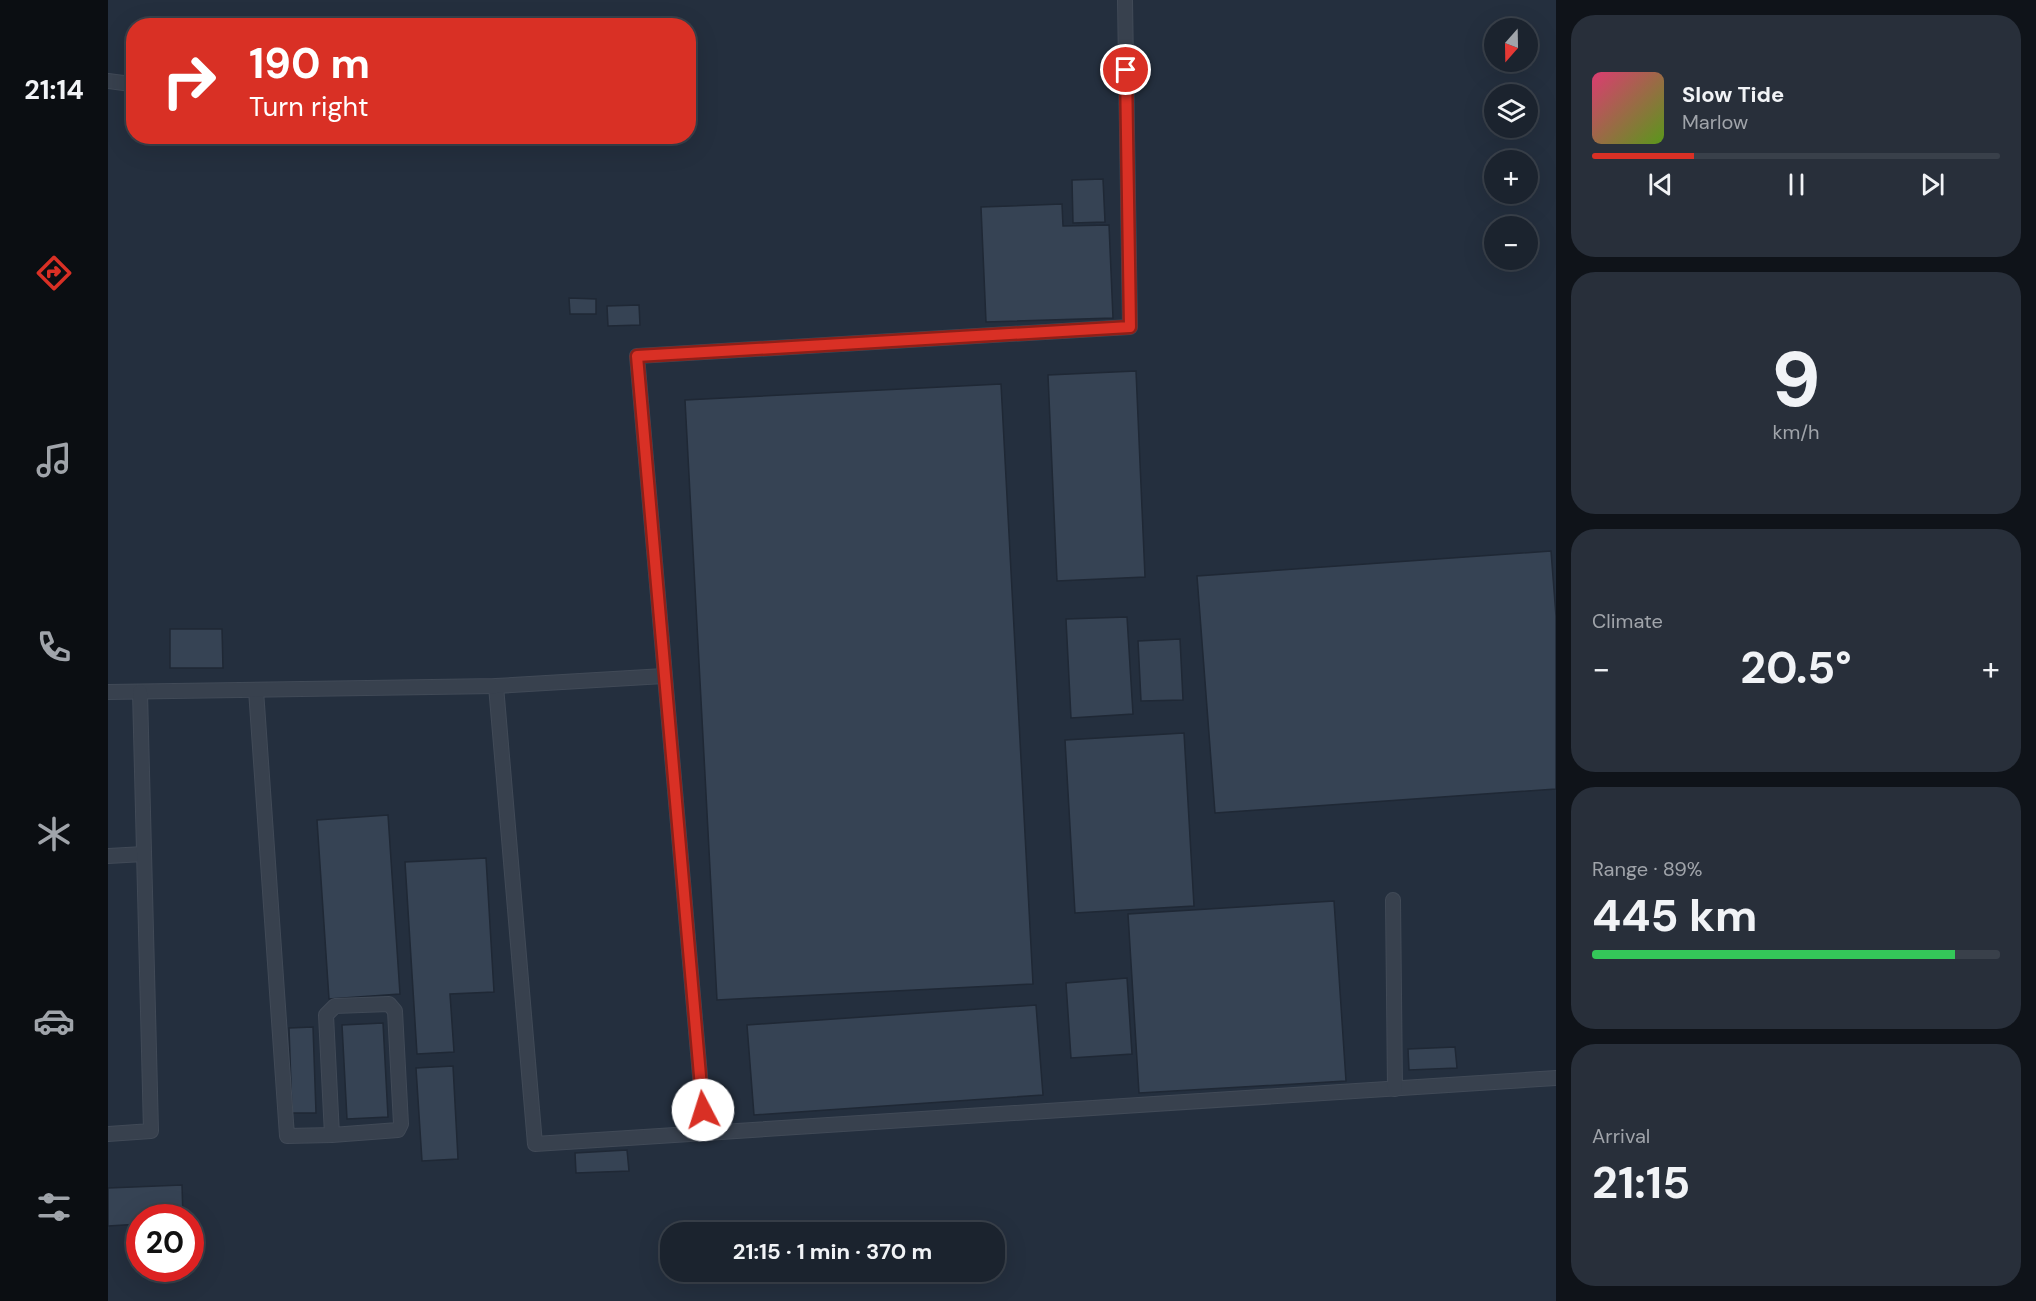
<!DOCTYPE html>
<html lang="en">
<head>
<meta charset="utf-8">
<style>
	:root { --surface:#1b232e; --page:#282f3a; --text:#f1f3f6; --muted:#a0a4aa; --line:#39404a; --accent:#d93025 }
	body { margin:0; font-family:"DM Sans",sans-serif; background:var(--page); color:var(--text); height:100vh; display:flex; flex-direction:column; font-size:22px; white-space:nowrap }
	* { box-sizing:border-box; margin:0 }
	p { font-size:20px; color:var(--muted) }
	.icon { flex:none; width:33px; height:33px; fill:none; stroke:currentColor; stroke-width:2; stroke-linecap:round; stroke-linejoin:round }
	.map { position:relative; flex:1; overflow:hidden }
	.panel { display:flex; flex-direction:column; gap:15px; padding:15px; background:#0f1319; width:480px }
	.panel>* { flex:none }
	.top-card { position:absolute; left:18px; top:18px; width:570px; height:126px; border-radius:24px; box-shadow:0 6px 24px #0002,0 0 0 2px var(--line); background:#d93025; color:#fff; overflow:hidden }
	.needle { width:39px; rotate:200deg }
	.fabs { position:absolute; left:1376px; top:18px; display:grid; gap:12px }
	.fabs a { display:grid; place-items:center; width:54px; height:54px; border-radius:50%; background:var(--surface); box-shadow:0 6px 24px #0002,0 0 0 2px var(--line); font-size:30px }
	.speed { position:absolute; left:18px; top:1204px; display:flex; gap:12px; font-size:30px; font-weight:700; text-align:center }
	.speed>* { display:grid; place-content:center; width:78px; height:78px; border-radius:50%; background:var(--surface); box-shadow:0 6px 24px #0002,0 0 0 2px var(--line); line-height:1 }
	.speed .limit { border:9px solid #d22; background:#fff; color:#111 }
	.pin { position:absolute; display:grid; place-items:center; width:51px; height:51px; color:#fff; margin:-26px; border:3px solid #fff; border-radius:50%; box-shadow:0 2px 6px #0007 }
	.me { position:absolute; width:66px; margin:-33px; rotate:355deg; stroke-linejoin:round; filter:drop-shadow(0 0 4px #0008) }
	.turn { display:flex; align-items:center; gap:21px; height:126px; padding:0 24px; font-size:27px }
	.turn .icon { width:78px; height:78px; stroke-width:2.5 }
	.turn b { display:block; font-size:42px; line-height:51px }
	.big { font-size:45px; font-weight:700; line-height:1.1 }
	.panel .card { flex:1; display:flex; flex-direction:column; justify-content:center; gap:9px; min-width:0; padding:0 21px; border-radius:24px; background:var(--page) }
	.panel .dial { align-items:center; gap:0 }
	.dial b { font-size:78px; line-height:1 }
	.song { display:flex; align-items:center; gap:18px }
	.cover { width:72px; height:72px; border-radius:9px; background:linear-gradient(135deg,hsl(340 70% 55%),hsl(90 70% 35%)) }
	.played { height:6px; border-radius:3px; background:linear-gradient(90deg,var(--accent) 25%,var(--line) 25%) }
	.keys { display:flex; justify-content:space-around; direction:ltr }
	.heat { display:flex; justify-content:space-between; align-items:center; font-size:33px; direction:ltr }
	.charge { height:9px; border-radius:4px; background:linear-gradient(90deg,#34c759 89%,var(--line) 0) }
	.trip { position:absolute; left:552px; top:1222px; width:345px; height:60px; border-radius:24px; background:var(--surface); box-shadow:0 6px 24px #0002,0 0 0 2px var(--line); font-weight:700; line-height:60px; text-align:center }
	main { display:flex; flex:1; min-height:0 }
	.dock { display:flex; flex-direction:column; width:108px; justify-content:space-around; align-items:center; background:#0b0e12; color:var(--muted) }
	.dock .icon { width:42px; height:42px }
	.dock .on { color:var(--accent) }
	.dock b { font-size:27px; color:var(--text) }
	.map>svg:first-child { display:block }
</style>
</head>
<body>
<main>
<nav class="dock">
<b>21:14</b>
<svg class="icon on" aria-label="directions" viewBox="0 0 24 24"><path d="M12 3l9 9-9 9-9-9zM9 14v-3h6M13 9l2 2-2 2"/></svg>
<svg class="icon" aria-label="music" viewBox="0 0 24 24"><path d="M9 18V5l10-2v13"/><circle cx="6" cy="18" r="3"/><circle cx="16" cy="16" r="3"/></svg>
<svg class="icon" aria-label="phone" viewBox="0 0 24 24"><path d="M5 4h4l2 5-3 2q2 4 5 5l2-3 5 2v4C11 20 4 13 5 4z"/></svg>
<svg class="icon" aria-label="climate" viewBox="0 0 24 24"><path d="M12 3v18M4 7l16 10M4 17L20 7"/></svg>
<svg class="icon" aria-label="car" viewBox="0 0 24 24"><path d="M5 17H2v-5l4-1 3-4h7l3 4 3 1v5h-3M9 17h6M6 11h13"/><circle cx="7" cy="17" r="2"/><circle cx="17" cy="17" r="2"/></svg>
<svg class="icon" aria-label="filters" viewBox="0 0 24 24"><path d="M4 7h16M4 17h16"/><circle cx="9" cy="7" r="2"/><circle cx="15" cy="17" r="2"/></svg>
</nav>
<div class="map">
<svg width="1448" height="1301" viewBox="0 0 1448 1301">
	<rect width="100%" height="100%" fill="#242f3e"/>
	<g fill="#364354" stroke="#1f2835" stroke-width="1.5">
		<path d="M26,101v23l-7,-2z"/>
		<path d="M995,179l2,43 -32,1 -1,-43z"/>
		<path d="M954,204l1,22 46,-1 4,93 -127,4 -5,-115z"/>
		<path d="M461,298l27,1v15h-26z"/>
		<path d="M531,305l1,20 -32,1 -1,-20z"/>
		<path d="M1028,371l9,206 -88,4 -9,-206z"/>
		<path d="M893,384l32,600 -316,16 -32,-600z"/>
		<path d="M1443,551l5,65v173l-341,24 -18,-237z"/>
		<path d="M1019,617l6,97 -62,4 -5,-99z"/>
		<path d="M62,629h52l1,39h-53z"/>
		<path d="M1072,639l3,61 -42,1 -3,-60z"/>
		<path d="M1076,733l10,173 -119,7 -10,-173z"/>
		<path d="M280,815l12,179 -71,5 -12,-179z"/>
		<path d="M378,858l8,134 -44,2 4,58 -37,2 -12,-192z"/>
		<path d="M1226,901l12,180 -207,12 -11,-179z"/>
		<path d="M1019,978l5,76 -61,4 -5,-75z"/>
		<path d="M928,1005l7,90 -289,20 -7,-90z"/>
		<path d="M275,1023l5,94 -41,2 -5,-94z"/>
		<path d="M205,1027l3,86h-24l-3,-85z"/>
		<path d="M1347,1047l2,21 -48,2 -1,-21z"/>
		<path d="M345,1066l5,93 -36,2 -6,-93z"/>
		<path d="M519,1150l2,21 -53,2 -1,-20z"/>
		<path d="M74,1185l1,33h-43v6l-32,2v-38z"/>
	</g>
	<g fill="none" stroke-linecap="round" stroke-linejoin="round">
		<g stroke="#414a57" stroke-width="16">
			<g id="lane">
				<path d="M0,81l23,3"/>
				<path d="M388,686l39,458 1021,-66"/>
				<path d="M148,690l31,446 45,-1 66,-5 3,-6 -6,-113 -6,-7 -54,2 -9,9 6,120"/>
				<path d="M0,692l388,-6 168,-10"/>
				<path d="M0,856l36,-2"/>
				<path d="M1285,900l2,189"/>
				<path d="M597,1133l-68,-777 493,-29 -5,-327"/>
				<path d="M0,1134l43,-3 -11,-439"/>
			</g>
		</g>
		<use href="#lane" stroke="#38414e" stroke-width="14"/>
	</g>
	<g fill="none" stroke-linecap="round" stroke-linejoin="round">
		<g stroke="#8d1f18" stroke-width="15">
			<path id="route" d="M595,1110l-66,-754 493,-29 -4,-257"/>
		</g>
		<use href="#route" stroke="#d93025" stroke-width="10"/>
	</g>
</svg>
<div class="fabs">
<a><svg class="needle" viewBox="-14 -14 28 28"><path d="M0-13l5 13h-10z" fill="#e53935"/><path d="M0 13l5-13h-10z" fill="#a0a4aa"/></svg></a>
<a><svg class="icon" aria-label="layers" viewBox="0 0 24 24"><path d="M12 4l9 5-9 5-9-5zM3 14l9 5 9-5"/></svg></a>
<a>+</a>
<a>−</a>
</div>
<div class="speed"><div class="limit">20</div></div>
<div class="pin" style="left:1018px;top:70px;background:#d93025"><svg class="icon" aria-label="arrive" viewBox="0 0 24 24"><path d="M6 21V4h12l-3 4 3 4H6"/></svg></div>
<svg class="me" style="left:595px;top:1110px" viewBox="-20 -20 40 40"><circle r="19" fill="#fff"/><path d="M0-13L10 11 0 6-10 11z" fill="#d93025"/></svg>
<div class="trip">21:15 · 1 min · 370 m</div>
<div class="top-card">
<div class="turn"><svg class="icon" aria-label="right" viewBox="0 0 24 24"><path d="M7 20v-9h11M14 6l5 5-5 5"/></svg><div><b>190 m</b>Turn right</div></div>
</div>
</div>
<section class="panel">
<div class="card">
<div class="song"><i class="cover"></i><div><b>Slow Tide</b><p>Marlow</p></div></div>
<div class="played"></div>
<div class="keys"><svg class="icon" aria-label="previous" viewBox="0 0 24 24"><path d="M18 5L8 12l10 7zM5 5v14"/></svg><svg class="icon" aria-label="pause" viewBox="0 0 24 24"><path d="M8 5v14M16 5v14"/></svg><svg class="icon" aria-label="next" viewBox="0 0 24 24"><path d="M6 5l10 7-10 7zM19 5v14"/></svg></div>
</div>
<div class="card dial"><b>9</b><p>km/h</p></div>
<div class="card"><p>Climate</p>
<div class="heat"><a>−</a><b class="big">20.5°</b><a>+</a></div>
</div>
<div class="card"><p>Range · 89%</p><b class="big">445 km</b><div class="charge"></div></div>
<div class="card"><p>Arrival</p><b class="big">21:15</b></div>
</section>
</main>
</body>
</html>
